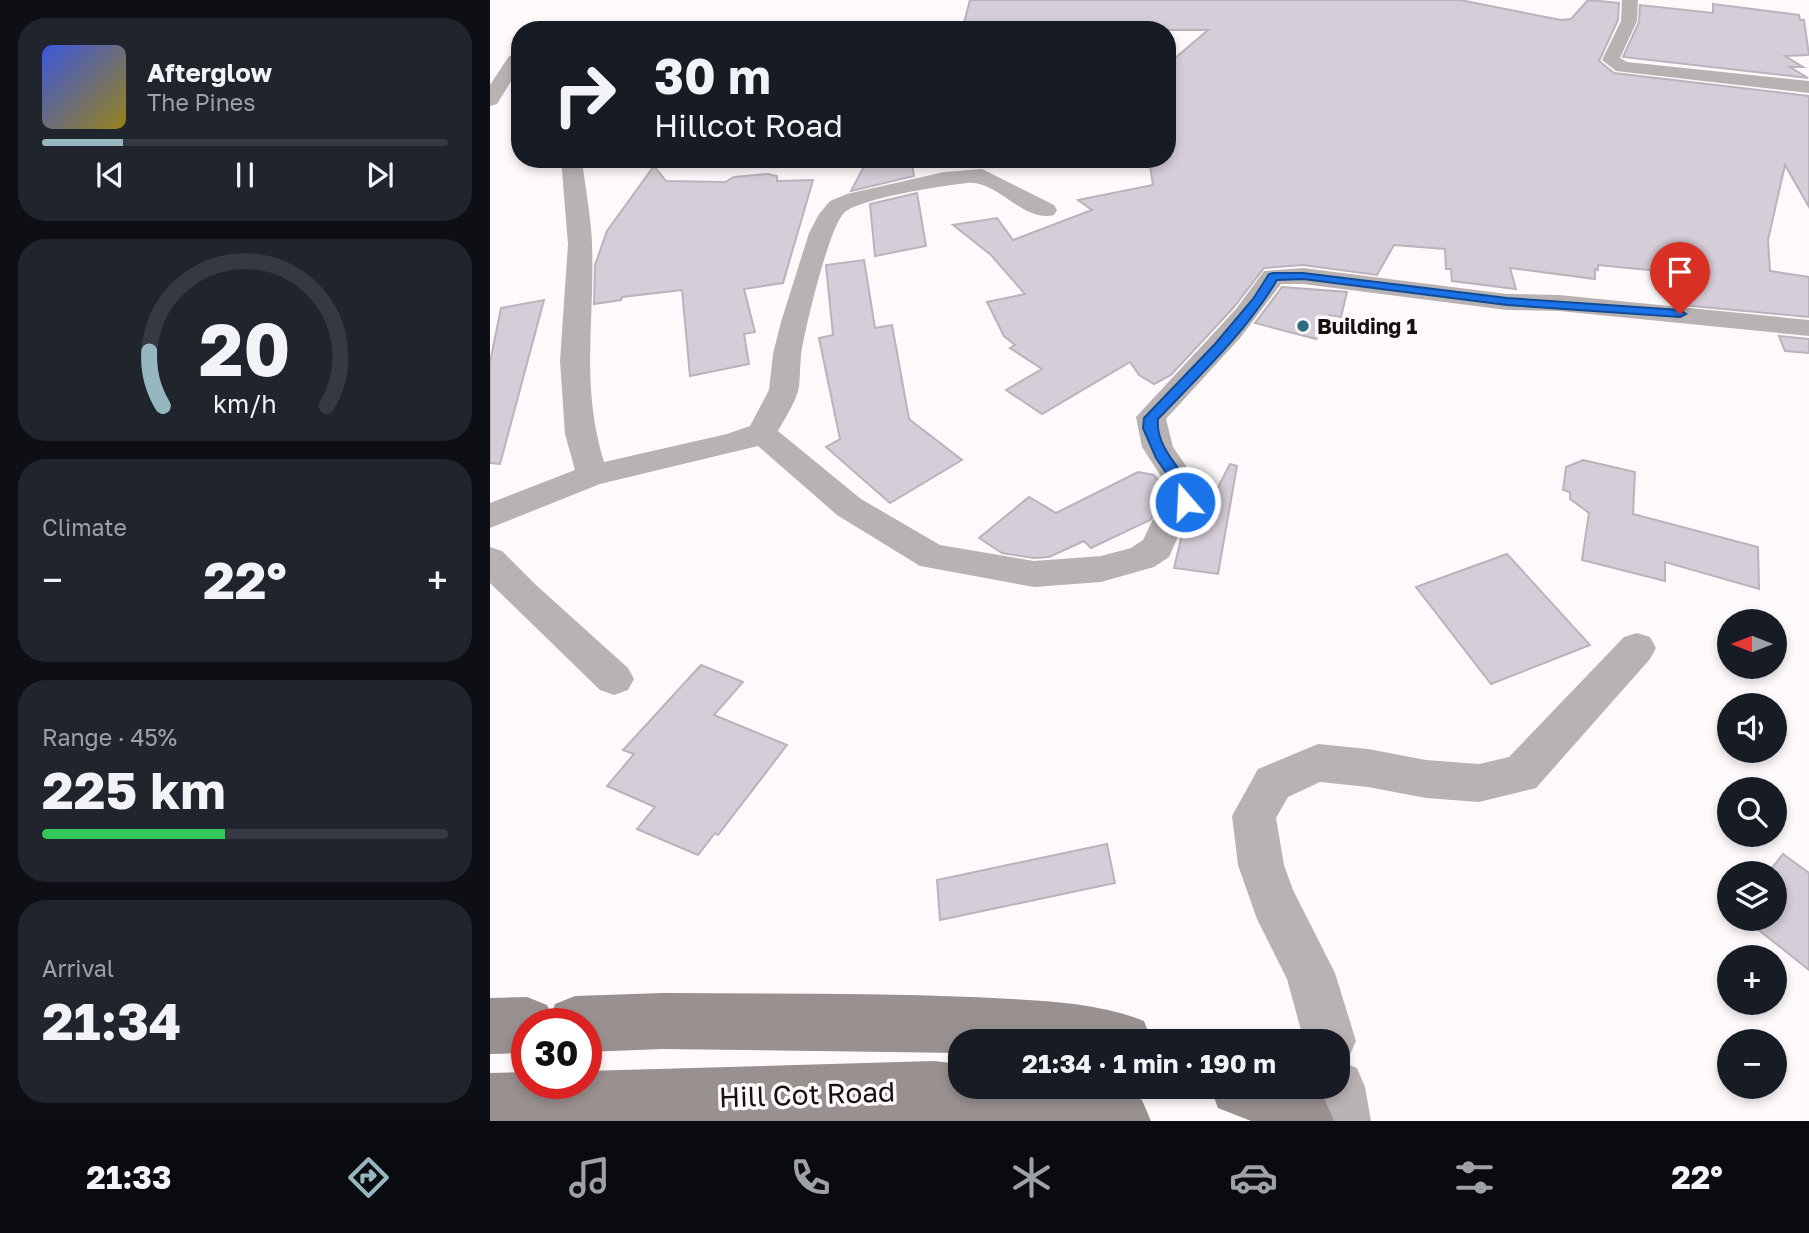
<!DOCTYPE html>
<html lang="en">
<head>
<meta charset="utf-8">
<style>
	:root { --surface:#171b24; --page:#20242c; --text:#f1f3f6; --muted:#9ea1a6; --line:#363941; --accent:#97b7c0 }
	body { margin:0; font-family:"Golos Text",sans-serif; background:var(--page); color:var(--text); height:100vh; display:flex; flex-direction:column; font-size:26px; white-space:nowrap }
	* { box-sizing:border-box; margin:0 }
	p { font-size:23px; color:var(--muted) }
	.icon { flex:none; width:38px; height:38px; fill:none; stroke:currentColor; stroke-width:2; stroke-linecap:round; stroke-linejoin:round }
	.map { position:relative; flex:1; overflow:hidden }
	.sheet { display:flex; flex-direction:column; gap:18px; padding:18px; background:#0d0f14; width:490px }
	.sheet>* { flex:none }
	.top-card { position:absolute; left:21px; top:21px; width:665px; height:147px; border-radius:28px; box-shadow:0 4px 10px #0003; background:#171b24; color:var(--text); overflow:hidden }
	.needle { width:46px; rotate:270deg }
	.fabs { position:absolute; left:1227px; top:609px; display:grid; gap:14px }
	.fabs a { display:grid; place-items:center; width:70px; height:70px; border-radius:50%; background:var(--surface); box-shadow:0 4px 10px #0003; font-size:35px }
	.speed { position:absolute; left:21px; top:1008px; display:flex; gap:14px; font-size:35px; font-weight:700; text-align:center }
	.speed>* { display:grid; place-content:center; width:91px; height:91px; border-radius:50%; background:var(--surface); box-shadow:0 4px 10px #0003; line-height:1 }
	.speed .limit { border:10px solid #d22; background:#fff; color:#111 }
	.pin { position:absolute; display:grid; place-items:center; width:60px; height:60px; color:#fff; margin:-72px -30px; border-radius:50% 50% 50% 0; rotate:-45deg; box-shadow:0 0 7px #0007 }
	.pin .icon { rotate:45deg }
	.me { position:absolute; width:77px; margin:-38px; rotate:341deg; stroke-linejoin:round; filter:drop-shadow(0 0 5px #0008) }
	.turn { display:flex; align-items:center; gap:24px; height:147px; padding:0 28px; font-size:32px }
	.turn .icon { width:91px; height:91px; stroke-width:2.5 }
	.turn b { display:block; font-size:49px; line-height:60px }
	.big { font-size:52px; font-weight:700; line-height:1.1 }
	.sheet .card { flex:1; display:flex; flex-direction:column; justify-content:center; gap:10px; min-width:0; padding:0 24px; border-radius:28px; background:var(--page) }
	.sheet .dial { align-items:center; gap:0 }
	.dial svg { height:182px; overflow:visible; fill:none; stroke:var(--line); stroke-width:7; stroke-linecap:round; text-anchor:middle }
	.dial text { fill:var(--text); stroke:none }
	.song { display:flex; align-items:center; gap:21px }
	.cover { width:84px; height:84px; border-radius:10px; background:linear-gradient(135deg,hsl(230 70% 55%),hsl(50 70% 35%)) }
	.played { height:7px; border-radius:4px; background:linear-gradient(90deg,var(--accent) 20%,var(--line) 20%) }
	.keys { display:flex; justify-content:space-around; direction:ltr }
	.heat { display:flex; justify-content:space-between; align-items:center; font-size:38px; direction:ltr }
	.charge { height:10px; border-radius:5px; background:linear-gradient(90deg,#34c759 45%,var(--line) 0) }
	.trip { position:absolute; left:458px; top:1029px; width:402px; height:70px; border-radius:28px; background:var(--surface); box-shadow:0 4px 10px #0003; font-weight:700; line-height:70px; text-align:center }
	.tabs { display:flex; height:112px; justify-content:space-around; align-items:center; background:#090b0e; color:var(--muted) }
	.tabs .icon { width:49px; height:49px }
	.tabs .selected { color:var(--accent) }
	.tabs b { font-size:32px; color:var(--text) }
	main { display:flex; flex:1; min-height:0 }
	.map>svg:first-child { display:block }
</style>
</head>
<body>
<main>
<section class="sheet">
<div class="card">
<div class="song"><i class="cover"></i><div><b>Afterglow</b><p>The Pines</p></div></div>
<div class="played"></div>
<div class="keys"><svg class="icon" aria-label="previous" viewBox="0 0 24 24"><path d="M18 5L8 12l10 7zM5 5v14"/></svg><svg class="icon" aria-label="pause" viewBox="0 0 24 24"><path d="M8 5v14M16 5v14"/></svg><svg class="icon" aria-label="next" viewBox="0 0 24 24"><path d="M6 5l10 7-10 7zM19 5v14"/></svg></div>
</div>
<div class="card dial"><svg viewBox="0 0 100 80">
<path d="M14 69A42 42 0 1 1 86 69"/>
<path d="M14 69A42 42 0 0 1 8 45" stroke="#97b7c0"/>
<text x="50" y="56" font-size="32" font-weight="700">20</text>
<text x="50" y="72" font-size="11">km/h</text>
</svg></div>
<div class="card"><p>Climate</p>
<div class="heat"><a>−</a><b class="big">22°</b><a>+</a></div>
</div>
<div class="card"><p>Range · 45%</p><b class="big">225 km</b><div class="charge"></div></div>
<div class="card"><p>Arrival</p><b class="big">21:34</b></div>
</section>
<div class="map">
<svg width="1319" height="1121" viewBox="0 0 1319 1121">
	<rect width="100%" height="100%" fill="#fef9fb"/>
	<g fill="#d5cdd7" stroke="#bab3bc" stroke-width="2">
		<path d="M480,0h490l101,20 10,-1 17,-19 31,3 -1,17 -19,41 15,12 195,23v111l-24,-42 -17,75 2,31 39,6v40l-127,-12 -2,-32 -82,-8v5l-3,-1v10l-85,-11 6,21 -64,-8 -1,-12h-5l-1,-20 -51,-4 -17,30 -74,-10 -39,3 -30,39 -63,68 -17,9 -15,-9 -9,-13 -88,52 -36,-24 36,-21 -32,-21 5,-3 -11,-9 -17,-34 38,-8 -34,-39 -38,-30 44,-7 16,22 79,-30 -14,-10 75,-15 -4,-26h18v-94l41,-35h-246z"/>
		<path d="M1223,4l86,11 1,5h4l5,35 -24,1 18,11h-13l18,11 -185,-21 16,-35 1,-17 73,8z"/>
		<path d="M378,159h43l3,17 -63,15z"/>
		<path d="M164,166l12,15 59,1 9,-5 34,-3 9,2v5l36,-1 -30,103 -39,6 11,43 -11,2 5,30 -59,12 -8,-86 -60,7 -1,3 -27,4 1,-39 12,-34z"/>
		<path d="M427,193l9,53 -51,10 -5,-52z"/>
		<path d="M374,260l11,68 17,-3 17,94 53,41 -72,43 -64,-56 14,-8 -21,-101 14,-3 -7,-70z"/>
		<path d="M792,287l65,5 -6,25 -12,-2 -13,24 -61,-16z"/>
		<path d="M54,300l-44,164 -10,-1v-101l11,-54z"/>
		<path d="M1289,336l30,3v14l-24,-2z"/>
		<path d="M1093,460l52,12 -2,42 125,33 1,42 -94,-27v19l-83,-21 7,-47 -19,-14v-7l-7,-2 3,-23z"/>
		<path d="M740,464l7,2 -19,108 -44,-6 9,-37 8,-10 6,7z"/>
		<path d="M648,472l16,3 13,17 -1,6 -16,22 -59,28 -7,-7 -35,16 -15,1 -32,-5 -23,-15 50,-41 27,16z"/>
		<path d="M1017,554l83,91 -99,39 -75,-97z"/>
		<path d="M211,665l42,17 -29,33 73,30 -69,90 -3,-2 -17,22 -61,-26 18,-22 -48,-21 27,-32 -11,-4z"/>
		<path d="M617,844l8,39 -175,37 -3,-40z"/>
		<path d="M1293,854l26,19v97l-64,-51h29v-46h-6z"/>
	</g>
	<g fill="none" stroke-linecap="round" stroke-linejoin="round">
		<g fill="#b9b2b3" fill-rule="evenodd">
			<path d="M1132,0h16l-1,21 -17,37 7,4 182,19v12l-193,-22 -14,-11 19,-39z"/>
			<path d="M25,55l5,1v11l-23,37 -7,2v-21l19,-29z"/>
			<path d="M71,159h21c3,28 9,57 10,85 3,77 -12,140 12,218l123,-28 23,-8 19,-36 4,-36 8,-32 28,-89 10,-19 11,-13 17,-7 97,-22 38,-3 72,36 3,5 -3,5c-31,8 -56,-35 -87,-32 -25,3 -107,15 -123,30 -15,14 -40,119 -43,142 -1,11 -1,22 -2,32 -3,15 -14,31 -21,44l83,68 79,46 94,16 67,-5 30,-8 12,-8 11,-23 15,-18 1,-9 -28,-43 -6,-30 100,-108 28,-38 39,-3 204,26 52,1 250,25v16l-250,-25 -52,-1 -204,-26h-22l-41,54 -74,81 7,28 29,42 -1,13 -20,28 -12,27 -15,10 -53,15 -67,5 -114,-21 -83,-51 -79,-69 -158,38 -110,44v-25l85,-33 -10,-36 -5,-73 8,-117z"/>
			<path d="M0,547l12,4 34,34 92,83 6,11 -6,11 -14,5 -14,-5 -110,-107z"/>
			<path d="M1147,633l13,4 6,11 -6,11 -114,129 -57,14 -53,-4 -58,-11 -48,-5 -32,15 -12,21 8,47 9,25 42,83 21,68 -8,18 -6,3 15,6 8,19 6,34h-54l-6,-34h28v-46h-35l-17,-62 -30,-60 -19,-54 -6,-49 26,-47 60,-25 50,5 58,11 53,4 30,-7 115,-120z"/>
		</g>
		<g fill="#999090" fill-rule="evenodd">
			<path d="M173,993c103,1 206,0 308,4 55,3 122,3 173,24l8,20h-191v12l-298,-4 -77,3v-28h-59v29l-37,1v-56l37,-1 20,8 4,9 4,-10 20,-8z"/>
			<path d="M444,1061l27,3v23h148l33,13 9,21h-661v-48l37,-1v11h59v-12z"/>
			<path d="M720,1087h96l19,13 9,21h-83l-33,-13z"/>
		</g>
	</g>
	<path fill="#1a73e8" stroke="#114b97" stroke-width="2" d="M783,273h30l204,25 173,12 6,4 -6,3 -173,-12 -204,-26 -26,1c-31,52 -77,95 -119,139 -3,27 22,49 35,70l-3,17h-11l-1,-16 -22,-32 -13,-30 1,-10 71,-74 38,-45 16,-25z"/>
	<circle fill="#296d7e" stroke="#fef9fb" stroke-width="2.5" cx="813" cy="326" r="7"/>
	<g text-anchor="middle" dominant-baseline="central" stroke-width="7" stroke-linejoin="round" paint-order="stroke">
		<g font-size="21" font-weight="bold" fill="#161214" stroke="#fef9fb" text-anchor="start">
			<text x="827" y="326">Building 1</text>
		</g>
		<g font-size="28" fill="#161214" stroke="#fef9fb">
			<text transform="translate(317 1094) rotate(-2)">Hill Cot Road</text>
		</g>
	</g>
</svg>
<div class="fabs">
<a><svg class="needle" viewBox="-14 -14 28 28"><path d="M0-13l5 13h-10z" fill="#e53935"/><path d="M0 13l5-13h-10z" fill="#9ea1a6"/></svg></a>
<a><svg class="icon" aria-label="sound" viewBox="0 0 24 24"><path d="M4 9h4l5-4v14l-5-4H4zM17 9q2 3 0 6"/></svg></a>
<a><svg class="icon" aria-label="search" viewBox="0 0 24 24"><circle cx="10" cy="10" r="6"/><path d="M15 15l6 6"/></svg></a>
<a><svg class="icon" aria-label="layers" viewBox="0 0 24 24"><path d="M12 4l9 5-9 5-9-5zM3 14l9 5 9-5"/></svg></a>
<a>+</a>
<a>−</a>
</div>
<div class="speed"><div class="limit">30</div></div>
<div class="pin" style="left:1190px;top:314px;background:#d93025"><svg class="icon" aria-label="arrive" viewBox="0 0 24 24"><path d="M6 21V4h12l-3 4 3 4H6"/></svg></div>
<svg class="me" style="left:695px;top:502px" viewBox="-20 -20 40 40"><circle r="17" fill="#1a73e8" stroke="#fff" stroke-width="3"/><path d="M0-11L8 9 0 5-8 9z" fill="#fff"/></svg>
<div class="trip">21:34 · 1 min · 190 m</div>
<div class="top-card">
<div class="turn"><svg class="icon" aria-label="right" viewBox="0 0 24 24"><path d="M7 20v-9h11M14 6l5 5-5 5"/></svg><div><b>30 m</b>Hillcot Road</div></div>
</div>
</div>
</main>
<nav class="tabs">
<b>21:33</b>
<svg class="icon selected" aria-label="directions" viewBox="0 0 24 24"><path d="M12 3l9 9-9 9-9-9zM9 14v-3h6M13 9l2 2-2 2"/></svg>
<svg class="icon" aria-label="music" viewBox="0 0 24 24"><path d="M9 18V5l10-2v13"/><circle cx="6" cy="18" r="3"/><circle cx="16" cy="16" r="3"/></svg>
<svg class="icon" aria-label="phone" viewBox="0 0 24 24"><path d="M5 4h4l2 5-3 2q2 4 5 5l2-3 5 2v4C11 20 4 13 5 4z"/></svg>
<svg class="icon" aria-label="climate" viewBox="0 0 24 24"><path d="M12 3v18M4 7l16 10M4 17L20 7"/></svg>
<svg class="icon" aria-label="car" viewBox="0 0 24 24"><path d="M5 17H2v-5l4-1 3-4h7l3 4 3 1v5h-3M9 17h6M6 11h13"/><circle cx="7" cy="17" r="2"/><circle cx="17" cy="17" r="2"/></svg>
<svg class="icon" aria-label="filters" viewBox="0 0 24 24"><path d="M4 7h16M4 17h16"/><circle cx="9" cy="7" r="2"/><circle cx="15" cy="17" r="2"/></svg>
<b>22°</b>
</nav>
</body>
</html>
